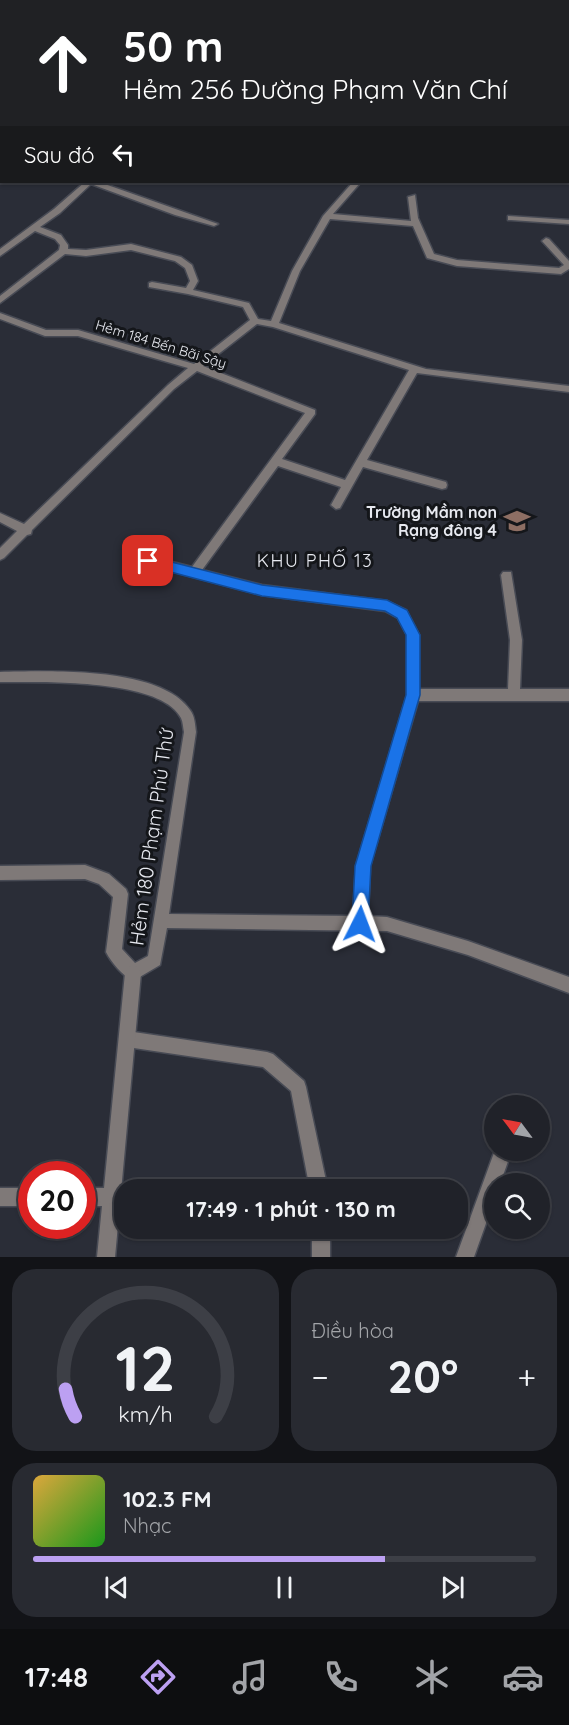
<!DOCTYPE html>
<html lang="vi">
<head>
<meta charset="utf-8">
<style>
	:root { --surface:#202229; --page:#282a31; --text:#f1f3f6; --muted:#a2a4a8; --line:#3d3f46; --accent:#bca0f2 }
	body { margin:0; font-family:Quicksand,sans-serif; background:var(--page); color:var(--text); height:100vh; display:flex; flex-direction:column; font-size:22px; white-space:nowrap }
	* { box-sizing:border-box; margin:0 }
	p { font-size:20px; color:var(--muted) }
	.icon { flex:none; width:33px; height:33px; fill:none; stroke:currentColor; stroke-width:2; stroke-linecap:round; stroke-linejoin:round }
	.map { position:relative; height:1257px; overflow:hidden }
	.side { display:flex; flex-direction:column; gap:12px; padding:12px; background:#121317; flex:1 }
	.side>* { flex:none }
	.guide { position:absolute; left:0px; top:0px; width:570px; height:183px; box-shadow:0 2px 4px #0004,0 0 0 2px var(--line); background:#202124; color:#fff; overflow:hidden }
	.needle { width:39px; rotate:302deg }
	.fabs { position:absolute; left:484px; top:1095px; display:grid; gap:12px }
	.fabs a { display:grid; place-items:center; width:66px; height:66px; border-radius:50%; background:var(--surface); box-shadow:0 2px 4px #0004,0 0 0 2px var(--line); font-size:30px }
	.speed { position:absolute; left:18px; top:1161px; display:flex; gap:12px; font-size:30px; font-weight:700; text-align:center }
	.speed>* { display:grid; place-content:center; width:78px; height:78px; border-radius:50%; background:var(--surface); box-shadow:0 2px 4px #0004,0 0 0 2px var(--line); line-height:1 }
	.speed .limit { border:9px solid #d22; background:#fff; color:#111 }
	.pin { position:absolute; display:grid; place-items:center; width:51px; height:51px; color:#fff; margin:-26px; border-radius:12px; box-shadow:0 3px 9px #0006 }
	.me { position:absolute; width:66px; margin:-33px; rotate:3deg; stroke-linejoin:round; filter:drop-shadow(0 0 4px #0008) }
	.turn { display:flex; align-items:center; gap:21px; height:126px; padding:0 24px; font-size:27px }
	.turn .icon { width:78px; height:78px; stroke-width:2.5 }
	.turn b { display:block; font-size:42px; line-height:51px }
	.then { display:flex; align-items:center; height:57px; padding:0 24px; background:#0003; gap:12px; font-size:22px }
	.big { font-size:45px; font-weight:700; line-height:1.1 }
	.side .card { flex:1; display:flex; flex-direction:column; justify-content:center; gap:9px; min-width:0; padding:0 21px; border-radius:24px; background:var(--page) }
	.side .dial { align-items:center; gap:0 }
	.dial svg { height:156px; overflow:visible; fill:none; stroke:var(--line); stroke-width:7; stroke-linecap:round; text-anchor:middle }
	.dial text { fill:var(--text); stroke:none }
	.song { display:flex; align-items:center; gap:18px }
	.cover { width:72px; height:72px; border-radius:9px; background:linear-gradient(135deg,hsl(40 70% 55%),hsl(120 70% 35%)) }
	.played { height:6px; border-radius:3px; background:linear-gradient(90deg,var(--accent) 70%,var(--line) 70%) }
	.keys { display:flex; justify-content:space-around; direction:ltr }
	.heat { display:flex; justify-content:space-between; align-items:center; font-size:33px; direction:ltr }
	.side .tiles { flex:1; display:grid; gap:12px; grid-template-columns:1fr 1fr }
	.card:last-child { grid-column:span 2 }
	.trip { position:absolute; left:114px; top:1179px; width:354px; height:60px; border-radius:24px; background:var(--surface); box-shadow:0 2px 4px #0004,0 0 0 2px var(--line); font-weight:700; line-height:60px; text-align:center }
	.tabs { display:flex; height:96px; justify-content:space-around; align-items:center; background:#0d0e10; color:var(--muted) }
	.tabs .icon { width:42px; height:42px }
	.tabs .current { color:var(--accent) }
	.tabs b { font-size:27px; color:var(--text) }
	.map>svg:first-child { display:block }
</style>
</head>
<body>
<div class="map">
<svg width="569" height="1257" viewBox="0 0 569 1257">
	<rect width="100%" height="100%" fill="#2a2d37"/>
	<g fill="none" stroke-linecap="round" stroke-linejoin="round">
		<g stroke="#484b55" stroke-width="3">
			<g id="lane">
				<path d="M50,0h6l-8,2z"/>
				<path d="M156,0l14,2h-12z"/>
				<rect x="259" y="0" width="6" height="2"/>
				<path d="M332,0h6l-7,2z"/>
				<path d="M419,0h6l-7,2z"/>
				<rect x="501" y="0" width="6" height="2"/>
				<path d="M2,36v5h-2v-4z"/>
				<rect x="568" y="74" width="1" height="4"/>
				<rect x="568" y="147" width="1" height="7"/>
				<rect x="568" y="162" width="1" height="4"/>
				<path d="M85,182h14l119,42 -4,2 -39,-11 -84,-31 -31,29 -20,14 21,8 7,10v4l18,1 45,-6 50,13 11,8 6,16 -5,9 56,13 9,16 13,2 21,-50 31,-55 30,-34h8l-28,32 78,7 -3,-24 7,-2 3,23 16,36 23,6 102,8 5,-3 -22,-24 4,-3 3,1 20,22v8l-8,5 -104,-8 -30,-8 -14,-32 -83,-7 -30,52 -21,52 147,46 143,17v6l-152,-19 -50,87 79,22 1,3 -1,3 -4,1 -79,-22 -23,41 -4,1 -5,-4 10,-18 -63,-21 -76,104 60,15 125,16 19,9 13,25v54h89l2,-49 -9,-65 2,-3h8l11,68 -2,49h49v12h-151l-48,165 -2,50 19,1 81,24 101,36v16l-101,-38 -81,-24 -220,-3 -7,37 -27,16c-10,-5 -22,-19 -27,-29l7,-55 -14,-13 -14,-5 -85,1v-14l85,-1 24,9 17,15 2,5 -6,55 13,14 13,-7 36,-224c-1,-4 -1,-10 -3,-14 -20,-40 -141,-36 -181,-36v-10c48,-1 160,-6 190,38 5,6 5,15 6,22l-27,182 184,2 3,-50 51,-171v-60l-9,-17 -13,-7 -123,-16 -118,-31 -2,-3 6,-5 44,11 113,-154 -108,-42 -23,18 -142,141 -1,4 -4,1 -23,23 -4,2v-12l17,-17 -17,-9v-9l24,11 144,-139 20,-17 -110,-32h-33l-45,-17v-6l46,17h32l116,34 56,-44 -7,-13 -55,-13 -39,-7v-4l3,-1 34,6 4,-7 -5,-13 -10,-7 -44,-11 -45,6 -21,-2 -65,49v-7l59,-46 1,-5 -5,-6 -20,-8 -35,25v-7l54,-40zM257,324l16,3 136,43 -64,110 -63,-21 33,-45v-4l-112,-44z"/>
				<path d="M508,216l61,4v4l-58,-4h-3z"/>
				<path d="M127,1031l140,21 6,2 31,27 2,6 22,103h-18l-19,-99 -28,-24 -136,-20 -6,-2 -2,-6 2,-6z"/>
				<path d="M495,1150h17l-12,34h-5v14l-21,59h-18z"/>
				<rect x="312" y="1228" width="18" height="29"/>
			</g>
		</g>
		<g stroke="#484b55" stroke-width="3">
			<g id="street">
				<path d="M133,965l5,3 3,5 -26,284h-18l5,-51h-20v-18h22l21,-215 3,-5z"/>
				<rect x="0" y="1188" width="32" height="18"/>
			</g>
		</g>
		<g stroke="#484b55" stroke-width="3">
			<g id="secondary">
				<path d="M108,0l-1,2h-7l2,-2z"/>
				<path d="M0,80h2l-2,5z"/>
			</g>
		</g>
		<use href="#lane" fill="#7f7978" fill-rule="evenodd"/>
		<use href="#street" fill="#7f7978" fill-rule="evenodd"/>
		<use href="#secondary" fill="#aea4a1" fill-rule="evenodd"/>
	</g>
	<path fill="#1a73e8" stroke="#114b97" stroke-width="1.5" d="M148,556l114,29 125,15 20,10 13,25v60l-49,171 -3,58 -2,6 -6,2 -6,-2 -2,-6 3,-58 51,-171v-60l-9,-17 -12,-7 -123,-15 -118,-31 -2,-4z"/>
	<defs>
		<g id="school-bare" transform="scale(2.07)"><path d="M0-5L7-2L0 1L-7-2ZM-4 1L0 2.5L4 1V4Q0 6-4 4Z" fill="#8d6e63" stroke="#14161a" stroke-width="2.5" paint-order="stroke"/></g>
	</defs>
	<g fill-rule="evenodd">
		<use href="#school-bare" x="517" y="521"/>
	</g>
	<g text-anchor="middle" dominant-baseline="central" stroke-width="6" stroke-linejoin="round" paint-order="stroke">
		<g font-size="14" fill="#e7e9f0" stroke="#14161a">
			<text transform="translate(161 344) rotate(17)">Hẻm 184 Bến Bãi Sậy</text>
		</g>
		<g font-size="16" font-weight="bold" fill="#e7e9f0" stroke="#14161a" text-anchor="end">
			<text x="497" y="512">Trường Mầm non<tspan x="497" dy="18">Rạng đông 4</tspan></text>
		</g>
		<g font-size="18" letter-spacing="1.5" fill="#e7e9f0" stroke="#14161a">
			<text x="315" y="560">KHU PHỐ 13</text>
		</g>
		<g font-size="20" fill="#e7e9f0" stroke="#14161a">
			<text transform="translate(151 837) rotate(-82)">Hẻm 180 Phạm Phú Thứ</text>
		</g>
	</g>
</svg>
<div class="fabs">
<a><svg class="needle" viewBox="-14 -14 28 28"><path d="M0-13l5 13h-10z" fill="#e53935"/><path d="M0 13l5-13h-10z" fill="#a2a4a8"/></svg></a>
<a><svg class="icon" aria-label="search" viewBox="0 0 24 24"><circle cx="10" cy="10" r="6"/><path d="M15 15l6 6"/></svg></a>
</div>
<div class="speed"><div class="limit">20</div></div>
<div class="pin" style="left:148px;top:561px;background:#d93025"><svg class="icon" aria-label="arrive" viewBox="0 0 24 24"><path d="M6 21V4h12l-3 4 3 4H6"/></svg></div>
<svg class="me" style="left:360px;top:924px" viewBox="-20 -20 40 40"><path d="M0-17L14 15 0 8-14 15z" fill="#1a73e8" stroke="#fff" stroke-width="4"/></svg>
<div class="trip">17:49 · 1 phút · 130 m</div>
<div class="guide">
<div class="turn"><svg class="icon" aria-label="ahead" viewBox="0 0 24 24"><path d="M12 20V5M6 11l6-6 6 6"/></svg><div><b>50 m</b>Hẻm 256 Đường Phạm Văn Chí</div></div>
<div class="then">Sau đó<svg class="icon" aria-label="left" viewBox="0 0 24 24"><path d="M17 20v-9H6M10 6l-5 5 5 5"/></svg></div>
</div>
</div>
<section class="side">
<div class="tiles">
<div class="card dial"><svg viewBox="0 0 100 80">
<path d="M14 69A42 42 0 1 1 86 69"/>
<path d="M14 69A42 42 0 0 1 9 55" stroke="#bca0f2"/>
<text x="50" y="56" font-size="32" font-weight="700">12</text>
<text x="50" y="72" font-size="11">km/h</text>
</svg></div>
<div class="card"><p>Điều hòa</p>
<div class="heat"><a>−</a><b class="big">20°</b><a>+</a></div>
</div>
<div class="card">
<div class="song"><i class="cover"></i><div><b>102.3 FM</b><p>Nhạc</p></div></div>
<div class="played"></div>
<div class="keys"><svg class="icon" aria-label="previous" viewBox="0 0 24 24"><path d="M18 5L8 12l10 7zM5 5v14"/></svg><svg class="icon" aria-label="pause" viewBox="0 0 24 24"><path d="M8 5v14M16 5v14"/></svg><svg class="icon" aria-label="next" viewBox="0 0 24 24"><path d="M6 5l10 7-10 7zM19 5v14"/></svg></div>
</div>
</div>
</section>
<nav class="tabs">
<b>17:48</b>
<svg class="icon current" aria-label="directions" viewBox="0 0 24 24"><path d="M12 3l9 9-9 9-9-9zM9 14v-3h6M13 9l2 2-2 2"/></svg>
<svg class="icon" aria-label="music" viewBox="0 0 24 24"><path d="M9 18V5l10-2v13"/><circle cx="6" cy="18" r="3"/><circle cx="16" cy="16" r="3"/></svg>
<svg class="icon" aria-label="phone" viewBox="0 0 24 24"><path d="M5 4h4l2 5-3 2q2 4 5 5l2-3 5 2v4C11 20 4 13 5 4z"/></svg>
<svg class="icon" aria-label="climate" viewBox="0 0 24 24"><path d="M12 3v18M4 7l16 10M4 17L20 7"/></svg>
<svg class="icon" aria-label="car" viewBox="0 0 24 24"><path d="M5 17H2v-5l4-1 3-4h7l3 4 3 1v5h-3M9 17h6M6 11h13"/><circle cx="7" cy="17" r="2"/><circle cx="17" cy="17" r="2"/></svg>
</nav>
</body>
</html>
